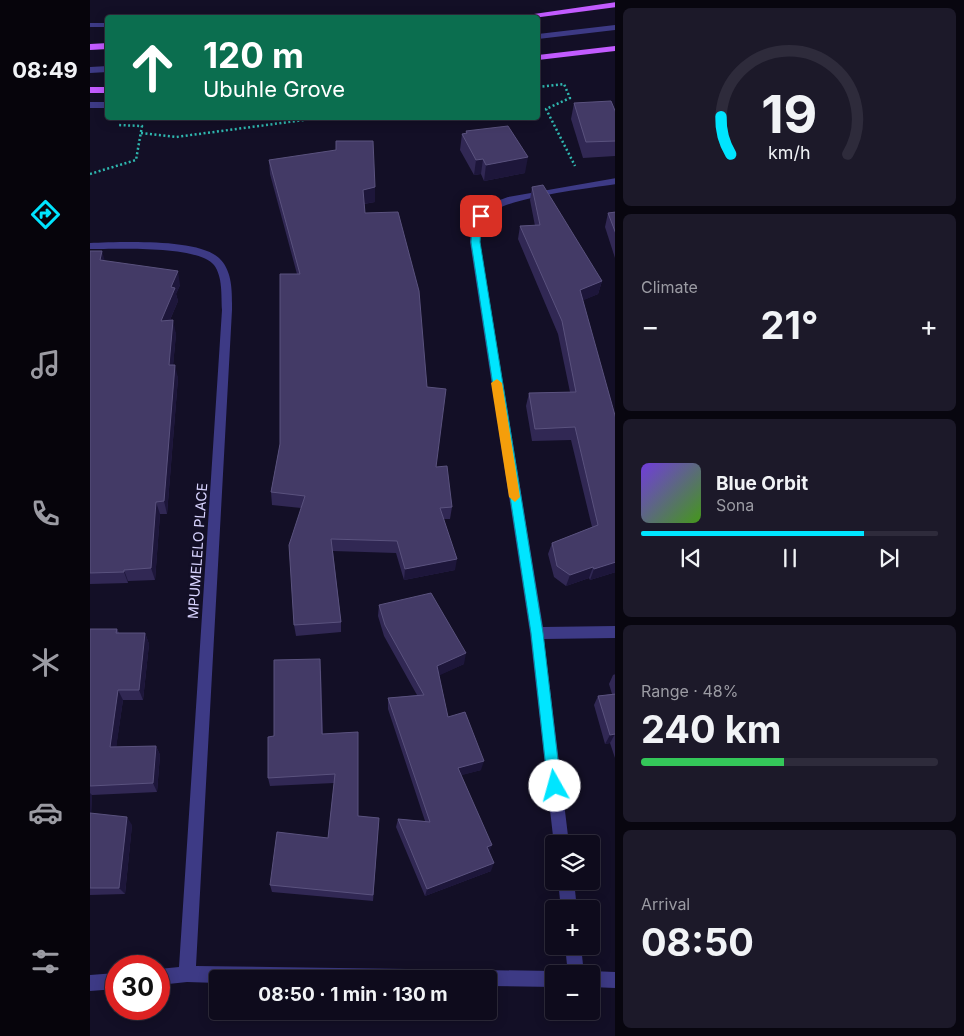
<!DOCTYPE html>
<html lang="en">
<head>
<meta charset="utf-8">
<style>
	:root { --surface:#0e0b1c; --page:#1c1929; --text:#f1f3f6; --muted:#9b9ba3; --line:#2e2b3b; --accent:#00e5ff }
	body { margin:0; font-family:Inter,sans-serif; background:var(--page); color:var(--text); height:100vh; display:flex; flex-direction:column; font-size:19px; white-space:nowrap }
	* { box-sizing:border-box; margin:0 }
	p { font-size:16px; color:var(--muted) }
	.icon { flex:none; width:28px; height:28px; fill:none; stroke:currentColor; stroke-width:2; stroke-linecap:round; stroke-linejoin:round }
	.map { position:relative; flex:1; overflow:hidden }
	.side { display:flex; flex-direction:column; gap:8px; padding:8px; background:#08060f; width:349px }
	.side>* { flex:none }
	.guide { position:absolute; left:15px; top:15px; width:435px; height:105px; border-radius:5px; box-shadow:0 2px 12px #0003,0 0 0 1px var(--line); background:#0b6e4f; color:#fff; overflow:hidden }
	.controls { position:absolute; left:455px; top:835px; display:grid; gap:10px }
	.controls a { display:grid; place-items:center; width:55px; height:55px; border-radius:5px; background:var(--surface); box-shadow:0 2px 12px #0003,0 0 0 1px var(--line); font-size:25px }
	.speed { position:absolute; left:15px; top:955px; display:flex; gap:10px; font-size:25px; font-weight:700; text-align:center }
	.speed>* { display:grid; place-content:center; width:65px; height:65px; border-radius:50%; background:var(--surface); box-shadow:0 2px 12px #0003,0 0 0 1px var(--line); line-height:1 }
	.speed .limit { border:8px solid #d22; background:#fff; color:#111 }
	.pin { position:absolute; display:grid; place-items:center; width:42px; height:42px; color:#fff; margin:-21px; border-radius:10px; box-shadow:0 2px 8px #0006 }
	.me { position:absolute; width:55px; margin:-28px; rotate:353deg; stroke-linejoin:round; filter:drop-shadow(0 0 4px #0008) }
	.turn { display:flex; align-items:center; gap:18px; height:105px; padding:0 15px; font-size:22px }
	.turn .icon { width:65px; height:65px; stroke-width:2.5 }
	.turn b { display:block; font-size:35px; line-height:42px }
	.big { font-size:38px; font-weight:700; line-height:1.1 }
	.side .widget { flex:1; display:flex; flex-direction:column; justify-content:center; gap:8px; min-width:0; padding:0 18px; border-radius:8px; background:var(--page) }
	.side .dial { align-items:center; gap:0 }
	.dial svg { height:130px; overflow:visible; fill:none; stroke:var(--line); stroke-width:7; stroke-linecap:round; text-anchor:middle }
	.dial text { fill:var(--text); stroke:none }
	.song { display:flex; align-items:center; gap:15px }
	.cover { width:60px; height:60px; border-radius:8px; background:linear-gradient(135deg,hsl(260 70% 55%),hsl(100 70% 35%)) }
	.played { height:5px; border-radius:2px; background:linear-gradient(90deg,var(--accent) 75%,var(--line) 75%) }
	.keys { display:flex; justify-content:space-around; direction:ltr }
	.heat { display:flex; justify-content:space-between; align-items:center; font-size:28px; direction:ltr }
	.charge { height:8px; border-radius:4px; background:linear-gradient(90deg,#34c759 48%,var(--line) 0) }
	.trip { position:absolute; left:119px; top:970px; width:288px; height:50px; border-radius:5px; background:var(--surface); box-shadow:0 2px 12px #0003,0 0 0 1px var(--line); font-weight:700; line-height:50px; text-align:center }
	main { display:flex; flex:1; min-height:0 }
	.tabs { display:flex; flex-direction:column; width:90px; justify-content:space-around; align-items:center; background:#06040b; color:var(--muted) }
	.tabs .icon { width:35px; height:35px }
	.tabs .on { color:var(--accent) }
	.tabs b { font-size:22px; color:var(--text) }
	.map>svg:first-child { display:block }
</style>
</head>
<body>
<main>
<nav class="tabs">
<b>08:49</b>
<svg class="icon on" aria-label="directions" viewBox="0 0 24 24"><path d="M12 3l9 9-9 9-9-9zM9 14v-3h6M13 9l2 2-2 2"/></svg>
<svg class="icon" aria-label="music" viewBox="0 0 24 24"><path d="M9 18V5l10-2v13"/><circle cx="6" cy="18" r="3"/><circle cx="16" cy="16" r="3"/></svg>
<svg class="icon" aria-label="phone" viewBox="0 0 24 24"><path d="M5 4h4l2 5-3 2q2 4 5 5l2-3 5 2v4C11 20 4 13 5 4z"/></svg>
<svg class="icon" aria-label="climate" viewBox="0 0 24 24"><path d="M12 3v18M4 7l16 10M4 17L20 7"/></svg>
<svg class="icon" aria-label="car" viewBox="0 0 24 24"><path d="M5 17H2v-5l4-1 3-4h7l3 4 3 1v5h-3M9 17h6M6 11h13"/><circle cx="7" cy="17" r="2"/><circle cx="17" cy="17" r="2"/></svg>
<svg class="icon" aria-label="filters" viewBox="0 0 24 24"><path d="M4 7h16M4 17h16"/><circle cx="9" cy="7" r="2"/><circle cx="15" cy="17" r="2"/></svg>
</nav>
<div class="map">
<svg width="526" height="1036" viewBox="0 0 526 1036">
	<rect width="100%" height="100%" fill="#130f26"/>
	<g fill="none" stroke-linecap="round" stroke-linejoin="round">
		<g stroke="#2fb8b0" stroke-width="2.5" stroke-dasharray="2 2.5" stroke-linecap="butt">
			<path d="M448,87l26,-3 6,14 -24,11 29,57"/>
			<path d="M51,133l35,4 143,-19"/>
			<path d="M0,174l46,-14 6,-34 -24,-1"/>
		</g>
		<g fill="#3d3a85" fill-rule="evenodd">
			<rect x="0" y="23" width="18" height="4"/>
			<path d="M526,25v5l-78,9v-5z"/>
			<path d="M18,66v6l-18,1v-6z"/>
			<rect x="0" y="102" width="18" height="6"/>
		</g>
		<g fill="#3d3a85" fill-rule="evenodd">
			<path d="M526,178v6c-31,5 -110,13 -130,32 -6,7 -5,18 -6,26l63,385 73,-1v12l-72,1 25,205 -15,1 -24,-212 -60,-391c2,-28 12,-36 38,-45z"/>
			<path d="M0,243c29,-1 108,-5 129,15 14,13 13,35 13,52l-36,656 358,5 6,3h-6v13l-66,-1v-7h-270v4l-31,-1 -28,3v-16l20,-2 43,-657c-1,-14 1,-33 -8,-45 -16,-20 -99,-16 -124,-16z"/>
			<path d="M468,881h16l3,28h-16z"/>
			<path d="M475,946h16l3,28h-16z"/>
			<path d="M501,971l25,1v16l-25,-1v-13h-6z"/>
			<path d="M26,973v16l-26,2v-16z"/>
		</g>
		<g fill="#c25bff" fill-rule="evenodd">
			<path d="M526,2v5l-83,11h-26z"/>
			<path d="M18,43v6l-18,1v-6z"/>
			<path d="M526,46v5l-78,9v-5z"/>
			<rect x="0" y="87" width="18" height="6"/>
		</g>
	</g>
	<g fill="#312854">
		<path d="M484,103l42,10v43l-33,2 -12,-39z"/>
		<path d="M376,131l59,42 -41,8 -3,-7 -7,1 -14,-25 2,-16h4z"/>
		<path d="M179,160l106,27v15l-11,2 1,9 62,174 9,80 16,40 -2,12h-6l11,51 -51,10 -8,-27 -63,-2 8,71v10l-45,4 -2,-11 7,-117 -29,-3 -1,-13 9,-48 17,-170 -27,-100z"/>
		<path d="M442,187l70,94 -4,13 -15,6 33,272 -26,8 -1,-2 -23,8 -12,-9 -6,-23 4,-11 40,-16 -21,-87 -39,1 -6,-35 3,-13 41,-1 -12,-58 -40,-95 2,-13h15l-5,-26z"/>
		<path d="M526,212v49l-11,-34 3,-14z"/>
		<path d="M0,251l15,10 75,24 -4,9 2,7 -8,19 6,14 -3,31 5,13 -11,136h-7l-5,66 -27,1v2l-38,1z"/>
		<path d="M289,605l85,59 -25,11 9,42 33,53 -20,5 28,77 2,19 -66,25 -29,-69 2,-8 27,2 -37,-112v-11l29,-3 -33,-59 -6,-20z"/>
		<path d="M0,629h27l2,4h26l4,11 -6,56h-20l-7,47 40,-1 4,9 -3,37 -65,3 -1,18 41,12 -7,69 -35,1z"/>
		<path d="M231,670l2,64 35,82 21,2 -6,83 -101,-9 -2,-7 58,-47 6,-55 -64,3 -2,-8 6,-42z"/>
		<path d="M526,674v87l-6,-18 -5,1 -11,-39 4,-9 14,-2 -3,-10 4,-9z"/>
	</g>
	<g fill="#1d163a">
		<path d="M438,157l-3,16 -41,8 2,-16z"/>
		<path d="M393,159l-2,15 -7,1 2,-15z"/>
		<path d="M285,187v15l-13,2 1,-14z"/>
		<path d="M12,251l4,14 -6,-5z"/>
		<path d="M88,271l2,14 -4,9 2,7 -14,33 -3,-13 10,-34z"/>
		<path d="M512,281l-4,13 -21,9 3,-13z"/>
		<path d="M83,320l3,14 -4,44 -3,-13z"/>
		<path d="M85,365l3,13 -11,136 -3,-13z"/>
		<path d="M66,502l4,12 -5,66 -4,-12z"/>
		<path d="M367,559l-2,11 -51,10 1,-11z"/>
		<path d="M526,562v10l-26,8 4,-11z"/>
		<path d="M503,567l-4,11 -23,8 4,-11z"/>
		<path d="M34,570l4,11v2l-4,-11z"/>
		<path d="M55,633l4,11 -6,56 -4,-10z"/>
		<path d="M376,653l-2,11 -28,13 1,-11z"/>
		<path d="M28,690l5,10 -8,56 -5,-9z"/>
		<path d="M525,734l-5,9 -5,1 5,-9z"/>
		<path d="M66,746l4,9 -3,37 -4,-9z"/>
		<path d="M394,761l-3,9 -26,7 3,-9z"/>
		<path d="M0,793l2,2 -1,26 -1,-1z"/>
		<path d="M37,817l5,8 -7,69 -6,-6z"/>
		<path d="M402,845l-3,8 -2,-6z"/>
		<path d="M404,863l-3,8 -66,25 2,-7z"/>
	</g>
	<g fill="#433a66" stroke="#5a527e">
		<path d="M521,101l5,12v28l-30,1 -12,-39z"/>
		<path d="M418,126l20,31 -42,8 -3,-6 -7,1 -14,-26 5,-1 -1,-2z"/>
		<path d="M246,141h37l2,46 -12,3 2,23 33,-1 21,79 8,96 19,2 -10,78 11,-1 5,41 -12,1 17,51 -52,10 -8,-28 -66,-2 10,83 -47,3 -5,-80 16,-49 -34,-4 9,-48v-170h20l-31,-114 67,-10z"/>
		<path d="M453,185l59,96 -22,9 36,129v143l-22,7 -1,-2 -23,8 -13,-9 -5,-23 46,-18 -23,-98 -40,2 -6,-36 47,-1 -14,-71 -42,-95 20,-1 -8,-38z"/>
		<path d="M526,212v22l-8,-21z"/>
		<path d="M0,251h12l-2,9 78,11 -7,16 4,1 -14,33 12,-1 -4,45h6l-11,136 -8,1 -5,66 -27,2v2l-34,1z"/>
		<path d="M341,593l35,60 -29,13 11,51 17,-5 19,49 -26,7 34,77 -5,2 7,16 -67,26 -29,-70 32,3 -42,-124 36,-3 -39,-70 -6,-20z"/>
		<path d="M0,629h27l-1,4h29l-6,57h-21l-8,57 46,-1 -3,37 -63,3z"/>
		<path d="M230,659l2,75 36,-2v84l21,2 -6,77 -103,-10 7,-53 51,6 7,-64 -67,4v-41l6,-1v-76z"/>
		<path d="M526,694v42l-1,-2 -5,1 -12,-39z"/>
		<path d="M0,813l37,4 -8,71h-29z"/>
	</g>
	<path fill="#00e5ff" stroke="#0095a6" d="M388,213h3l4,3 -4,10 -1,16 63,391 18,153 -1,5 -5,2 -5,-2 -2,-5 -17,-153 -60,-391 1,-16z"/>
	<path fill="#f59e0b" d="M407,379l5,4 18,114 -5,5 -6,-5 -18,-114z"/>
	<g text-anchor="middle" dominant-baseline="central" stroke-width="5" stroke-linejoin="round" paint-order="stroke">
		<g font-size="14" fill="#d9d4ff" stroke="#130f26">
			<text transform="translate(107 551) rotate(-86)">MPUMELELO PLACE</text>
		</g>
	</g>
</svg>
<div class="controls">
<a><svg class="icon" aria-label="layers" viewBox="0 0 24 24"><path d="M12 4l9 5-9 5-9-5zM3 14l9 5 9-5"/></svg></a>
<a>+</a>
<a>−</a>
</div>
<div class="speed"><div class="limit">30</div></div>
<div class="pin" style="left:391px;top:216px;background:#d93025"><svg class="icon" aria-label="arrive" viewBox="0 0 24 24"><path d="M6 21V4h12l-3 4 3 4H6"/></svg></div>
<svg class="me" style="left:465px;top:786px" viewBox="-20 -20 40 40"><circle r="19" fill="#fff"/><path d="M0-13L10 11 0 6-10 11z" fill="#00e5ff"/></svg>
<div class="trip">08:50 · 1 min · 130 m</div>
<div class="guide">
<div class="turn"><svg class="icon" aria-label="ahead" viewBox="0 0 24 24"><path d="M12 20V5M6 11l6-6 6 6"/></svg><div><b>120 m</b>Ubuhle Grove</div></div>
</div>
</div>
<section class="side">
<div class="widget dial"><svg viewBox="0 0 100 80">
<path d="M14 69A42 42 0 1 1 86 69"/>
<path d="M14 69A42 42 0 0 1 8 46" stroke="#00e5ff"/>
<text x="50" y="56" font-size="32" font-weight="700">19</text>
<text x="50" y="72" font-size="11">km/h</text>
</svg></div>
<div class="widget"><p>Climate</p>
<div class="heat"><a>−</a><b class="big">21°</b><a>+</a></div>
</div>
<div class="widget">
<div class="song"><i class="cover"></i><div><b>Blue Orbit</b><p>Sona</p></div></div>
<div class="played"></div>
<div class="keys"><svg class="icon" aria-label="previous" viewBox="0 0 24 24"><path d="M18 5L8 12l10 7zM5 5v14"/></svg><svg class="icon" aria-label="pause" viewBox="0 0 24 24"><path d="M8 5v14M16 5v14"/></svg><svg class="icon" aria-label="next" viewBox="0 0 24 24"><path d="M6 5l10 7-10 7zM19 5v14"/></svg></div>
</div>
<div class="widget"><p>Range · 48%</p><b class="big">240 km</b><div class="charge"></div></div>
<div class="widget"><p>Arrival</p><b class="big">08:50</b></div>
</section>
</main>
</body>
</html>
